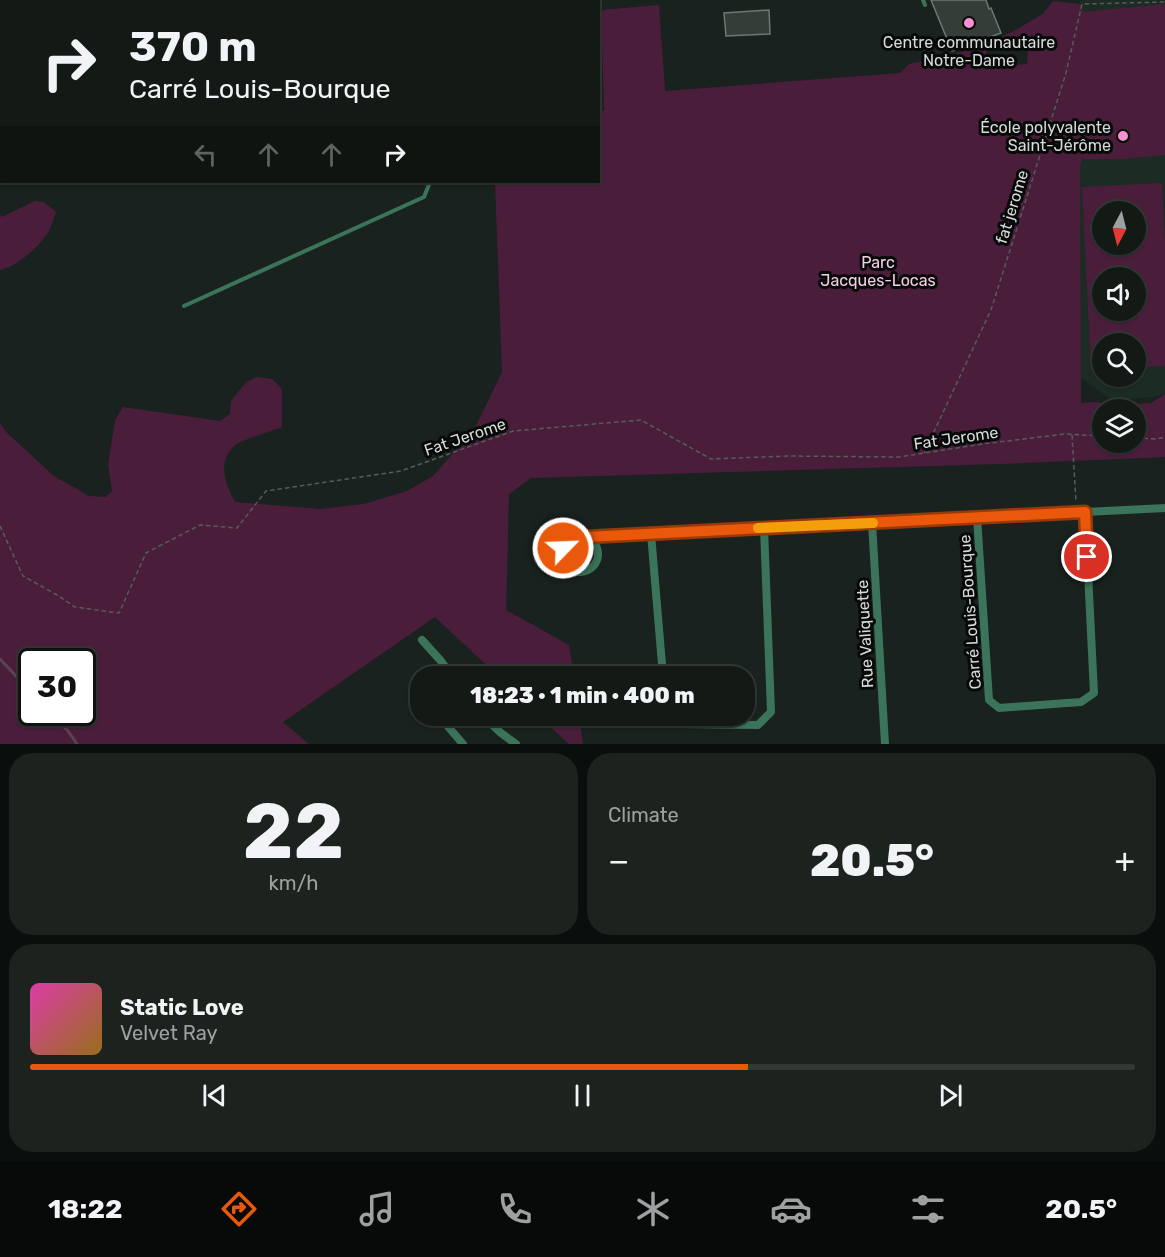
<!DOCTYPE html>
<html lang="en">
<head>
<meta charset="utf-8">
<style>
	:root { --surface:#131a16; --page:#1c231f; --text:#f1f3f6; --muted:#9da1a1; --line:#323835; --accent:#ea580c }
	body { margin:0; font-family:Rubik,sans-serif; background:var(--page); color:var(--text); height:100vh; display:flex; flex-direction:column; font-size:22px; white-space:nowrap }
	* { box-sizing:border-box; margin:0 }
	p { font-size:20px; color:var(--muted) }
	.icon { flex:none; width:33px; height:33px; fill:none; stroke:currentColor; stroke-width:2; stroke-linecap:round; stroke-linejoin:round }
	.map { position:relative; height:744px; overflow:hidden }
	.side { display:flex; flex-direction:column; gap:9px; padding:9px; background:#0a0e0c; flex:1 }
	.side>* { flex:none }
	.guide { position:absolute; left:0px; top:0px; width:600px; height:183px; box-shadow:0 2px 4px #0004,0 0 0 2px var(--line); background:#131a16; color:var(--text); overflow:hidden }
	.needle { width:39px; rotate:187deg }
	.buttons { position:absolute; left:1092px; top:201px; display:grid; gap:12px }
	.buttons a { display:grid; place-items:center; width:54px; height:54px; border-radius:50%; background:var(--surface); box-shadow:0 2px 4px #0004,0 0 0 2px var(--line); font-size:30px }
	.speed { position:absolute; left:18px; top:648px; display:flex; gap:12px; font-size:30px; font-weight:700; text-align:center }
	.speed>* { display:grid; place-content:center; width:78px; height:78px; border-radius:50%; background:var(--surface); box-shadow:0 2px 4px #0004,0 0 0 2px var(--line); line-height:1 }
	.speed .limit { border:3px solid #111; border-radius:9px; background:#fff; color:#111 }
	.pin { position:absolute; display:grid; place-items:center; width:51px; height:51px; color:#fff; margin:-26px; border:3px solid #fff; border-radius:50%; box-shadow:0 2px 6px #0007 }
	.me { position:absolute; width:66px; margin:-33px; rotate:66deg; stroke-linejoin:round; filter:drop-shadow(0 0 4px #0008) }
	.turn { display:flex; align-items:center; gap:21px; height:126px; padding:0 30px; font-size:27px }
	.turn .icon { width:78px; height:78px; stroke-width:2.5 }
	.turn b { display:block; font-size:42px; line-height:51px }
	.lanes { display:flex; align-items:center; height:57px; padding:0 30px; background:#0003; justify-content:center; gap:30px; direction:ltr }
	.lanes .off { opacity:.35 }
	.big { font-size:45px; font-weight:800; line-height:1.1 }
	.side .tile { flex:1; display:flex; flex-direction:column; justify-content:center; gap:9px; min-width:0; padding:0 21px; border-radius:24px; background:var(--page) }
	.side .dial { align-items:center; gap:0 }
	.dial b { font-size:78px; line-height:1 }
	.song { display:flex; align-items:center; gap:18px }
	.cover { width:72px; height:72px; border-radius:9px; background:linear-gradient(135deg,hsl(320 70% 55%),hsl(40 70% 35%)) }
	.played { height:6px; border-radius:3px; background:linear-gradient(90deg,var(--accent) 65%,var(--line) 65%) }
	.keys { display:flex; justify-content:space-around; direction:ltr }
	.heat { display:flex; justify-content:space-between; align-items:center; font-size:33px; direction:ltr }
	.side .tiles { flex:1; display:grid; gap:9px; grid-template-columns:1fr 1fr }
	.tile:last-child { grid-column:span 2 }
	.trip { position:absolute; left:410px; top:666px; width:345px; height:60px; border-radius:24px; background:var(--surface); box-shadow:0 2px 4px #0004,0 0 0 2px var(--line); font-weight:800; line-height:60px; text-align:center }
	.tab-bar { display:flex; height:96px; justify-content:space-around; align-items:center; background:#080a09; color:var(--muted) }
	.tab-bar .icon { width:42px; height:42px }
	.tab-bar .on { color:var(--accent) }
	.tab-bar b { font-size:27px; color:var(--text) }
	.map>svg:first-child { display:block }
</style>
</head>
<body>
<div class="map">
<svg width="1165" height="744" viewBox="0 0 1165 744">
	<rect width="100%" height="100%" fill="#19221e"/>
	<path fill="#1c2b24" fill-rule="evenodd" d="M1080,0h85v393l-6,3 -46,5 -33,-24zM1102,212h34v32h-34zM1102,278h34v32h-34zM1102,344h34v32h-34z"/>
	<g fill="#4a1e3b" fill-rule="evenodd">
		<path d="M84,0h191l1,1 -191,1z"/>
		<path d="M1053,1l29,3 1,8 82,-8v151l-44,4h-38l-1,-2 -2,10 1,236 14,-1 23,3 33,-2 14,-9v63l-165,7 -469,14 -22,16 -3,116 63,35 5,31h-76l-63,-59 -152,105 26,22h-309v-321l6,9 48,44 35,20 17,1 6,-6 -4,-26 7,-45 8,-13 97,14 10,-7 1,-13 15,-19 11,-5 15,2 10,10v38c-10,4 -42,13 -48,19 -17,17 -9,37 1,56l85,7 44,-5 43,-13 26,-15 42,-48 27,-56 -7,-190h103l1,-71h5l-3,-101 58,-5 6,86 235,-18 9,-9 53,-12 50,-20 31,-18zM992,44l36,3 -1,17 -43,3 -1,-9zM1102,410h34v32h-34zM32,662h50v50h-50z"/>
		<path d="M1162,183l3,60v123l-29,1v-23h-34v25l-11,1 -9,-183zM1102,212h34v32h-34zM1102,278h34v32h-34z"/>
		<path d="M35,201l9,1 12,10c-2,5 -3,10 -5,14 -7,18 -33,40 -51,44v-55l2,2z"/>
		<path d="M539,716h40l4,28h-14z"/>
	</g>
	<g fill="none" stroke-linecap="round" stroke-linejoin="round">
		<g stroke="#5a4253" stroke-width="3">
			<path d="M0,659l32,34"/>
			<path d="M50,712l18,19 9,13"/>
		</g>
	</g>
	<g fill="#343d38" stroke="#6e7873" stroke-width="1.5">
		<path d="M931,0h55l3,9 2,-1 10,25 -49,18z"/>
		<path d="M769,10l1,24 -44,2 -2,-23z"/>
	</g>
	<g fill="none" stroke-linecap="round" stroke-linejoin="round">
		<g stroke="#555d59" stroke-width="1.5" stroke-dasharray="4.5 3" stroke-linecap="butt">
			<path d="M1072,435l4,67"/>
			<path d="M1136,438l20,1 9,-2"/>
			<path d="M924,453l67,-143 75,-237 16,-69 83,-2"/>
			<path d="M0,526l23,50 34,19 18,12 44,6 27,-60 54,-28 37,3 29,-37 135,-20 112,-40 128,-11 70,39 76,-3 112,1 83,-13 83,-10 37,2"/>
		</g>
		<g stroke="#3b745b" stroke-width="4">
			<path d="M923,0l2,5"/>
			<path d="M184,306l240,-109 6,-15"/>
		</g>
		<g stroke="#3b745b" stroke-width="8">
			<path d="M977,517l12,183 10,8 82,-6 13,-9 -9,-181"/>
			<path d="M872,523l13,221"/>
			<path d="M651,534l12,142"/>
			<circle cx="580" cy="554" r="18"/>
			<path d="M586,537l579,-29"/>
			<path d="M422,640l19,21 11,15"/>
			<path d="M439,716l24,28"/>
			<path d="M483,716l18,17 15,11"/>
			<path d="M673,716l7,8 78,1 13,-13 -7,-184"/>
		</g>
		<g stroke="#3b745b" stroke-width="9">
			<path d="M431,0l7,2"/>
			<path d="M583,2l10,-2"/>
		</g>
	</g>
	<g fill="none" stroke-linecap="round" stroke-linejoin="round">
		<g stroke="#983908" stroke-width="15">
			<path id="route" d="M563,548c5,-9 12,-13 23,-11l499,-25 2,45"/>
		</g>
		<use href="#route" stroke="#ea580c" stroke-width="10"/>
		<path stroke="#f59e0b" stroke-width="10" d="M758,528l115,-5"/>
	</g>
	<g fill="#f690d0" stroke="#070a09" stroke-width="2">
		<circle cx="969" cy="23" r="6"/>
		<circle cx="1123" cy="136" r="6"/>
	</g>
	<g text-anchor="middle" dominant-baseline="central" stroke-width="6" stroke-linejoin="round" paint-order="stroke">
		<g font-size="16" fill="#d5dbd8" stroke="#070a09">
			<text x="969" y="42">Centre communautaire<tspan x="969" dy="18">Notre-Dame</tspan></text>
			<text x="1111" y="127" text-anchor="end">École polyvalente<tspan x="1111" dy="18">Saint-Jérôme</tspan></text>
		</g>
		<g font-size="16" fill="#d5dbd8" stroke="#070a09">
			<text transform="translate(1012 207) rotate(-73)">fat jerome</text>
			<text transform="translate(465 437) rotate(-19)">Fat Jerome</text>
			<text transform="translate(956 438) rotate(-8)">Fat Jerome</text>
			<text transform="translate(970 612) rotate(-94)">Carré Louis-Bourque</text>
			<text transform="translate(865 634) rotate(-93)">Rue Valiquette</text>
		</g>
		<g font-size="16" fill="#f4cce3" stroke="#070a09">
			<text x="878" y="262">Parc<tspan x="878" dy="18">Jacques-Locas</tspan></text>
		</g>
	</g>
</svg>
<div class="buttons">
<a><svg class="needle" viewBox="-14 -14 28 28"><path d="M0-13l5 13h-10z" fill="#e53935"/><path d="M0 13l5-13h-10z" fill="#9da1a1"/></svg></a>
<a><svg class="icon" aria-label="sound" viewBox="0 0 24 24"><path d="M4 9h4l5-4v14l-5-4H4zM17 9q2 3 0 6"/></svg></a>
<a><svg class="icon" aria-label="search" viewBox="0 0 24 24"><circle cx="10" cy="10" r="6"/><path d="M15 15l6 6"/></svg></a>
<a><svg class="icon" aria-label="layers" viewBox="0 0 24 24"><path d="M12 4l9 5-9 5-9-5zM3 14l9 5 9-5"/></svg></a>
</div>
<div class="speed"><div class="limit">30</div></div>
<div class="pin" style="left:1087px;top:557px;background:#d93025"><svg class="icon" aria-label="arrive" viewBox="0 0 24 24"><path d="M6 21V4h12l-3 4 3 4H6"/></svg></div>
<svg class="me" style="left:563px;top:548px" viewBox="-20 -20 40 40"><circle r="17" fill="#ea580c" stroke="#fff" stroke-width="3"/><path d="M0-11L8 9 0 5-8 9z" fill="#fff"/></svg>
<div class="trip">18:23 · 1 min · 400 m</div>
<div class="guide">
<div class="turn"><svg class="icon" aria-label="right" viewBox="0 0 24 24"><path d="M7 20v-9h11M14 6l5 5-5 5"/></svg><div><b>370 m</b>Carré Louis-Bourque</div></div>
<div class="lanes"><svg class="icon off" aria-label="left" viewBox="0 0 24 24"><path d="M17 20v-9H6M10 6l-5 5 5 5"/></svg><svg class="icon off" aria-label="ahead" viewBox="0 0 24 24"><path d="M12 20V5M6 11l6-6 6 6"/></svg><svg class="icon off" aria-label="ahead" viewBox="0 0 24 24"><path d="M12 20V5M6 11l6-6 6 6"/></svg><svg class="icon" aria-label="right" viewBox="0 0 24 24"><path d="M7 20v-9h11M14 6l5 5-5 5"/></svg></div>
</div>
</div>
<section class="side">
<div class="tiles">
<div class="tile dial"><b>22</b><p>km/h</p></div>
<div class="tile"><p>Climate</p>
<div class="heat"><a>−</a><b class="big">20.5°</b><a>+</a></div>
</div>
<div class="tile">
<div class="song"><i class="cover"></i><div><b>Static Love</b><p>Velvet Ray</p></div></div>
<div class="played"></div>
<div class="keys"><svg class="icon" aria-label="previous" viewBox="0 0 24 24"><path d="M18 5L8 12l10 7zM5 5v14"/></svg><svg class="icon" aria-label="pause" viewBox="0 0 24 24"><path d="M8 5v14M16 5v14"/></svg><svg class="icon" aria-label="next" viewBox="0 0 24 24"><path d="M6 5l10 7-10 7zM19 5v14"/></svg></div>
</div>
</div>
</section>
<nav class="tab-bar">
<b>18:22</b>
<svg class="icon on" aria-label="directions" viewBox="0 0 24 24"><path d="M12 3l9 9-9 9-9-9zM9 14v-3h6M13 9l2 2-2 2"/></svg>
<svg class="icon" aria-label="music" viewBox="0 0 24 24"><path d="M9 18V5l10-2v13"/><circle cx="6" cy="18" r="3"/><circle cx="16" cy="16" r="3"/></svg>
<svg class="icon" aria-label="phone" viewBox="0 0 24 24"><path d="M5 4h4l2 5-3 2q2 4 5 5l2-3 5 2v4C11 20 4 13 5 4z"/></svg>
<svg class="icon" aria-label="climate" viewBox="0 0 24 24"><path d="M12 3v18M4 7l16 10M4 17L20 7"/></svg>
<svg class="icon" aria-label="car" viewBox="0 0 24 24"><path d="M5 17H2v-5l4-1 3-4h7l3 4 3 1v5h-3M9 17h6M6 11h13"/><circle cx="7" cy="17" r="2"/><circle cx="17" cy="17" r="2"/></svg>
<svg class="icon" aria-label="filters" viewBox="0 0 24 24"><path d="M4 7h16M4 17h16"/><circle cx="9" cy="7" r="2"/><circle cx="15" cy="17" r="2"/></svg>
<b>20.5°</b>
</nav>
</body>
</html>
